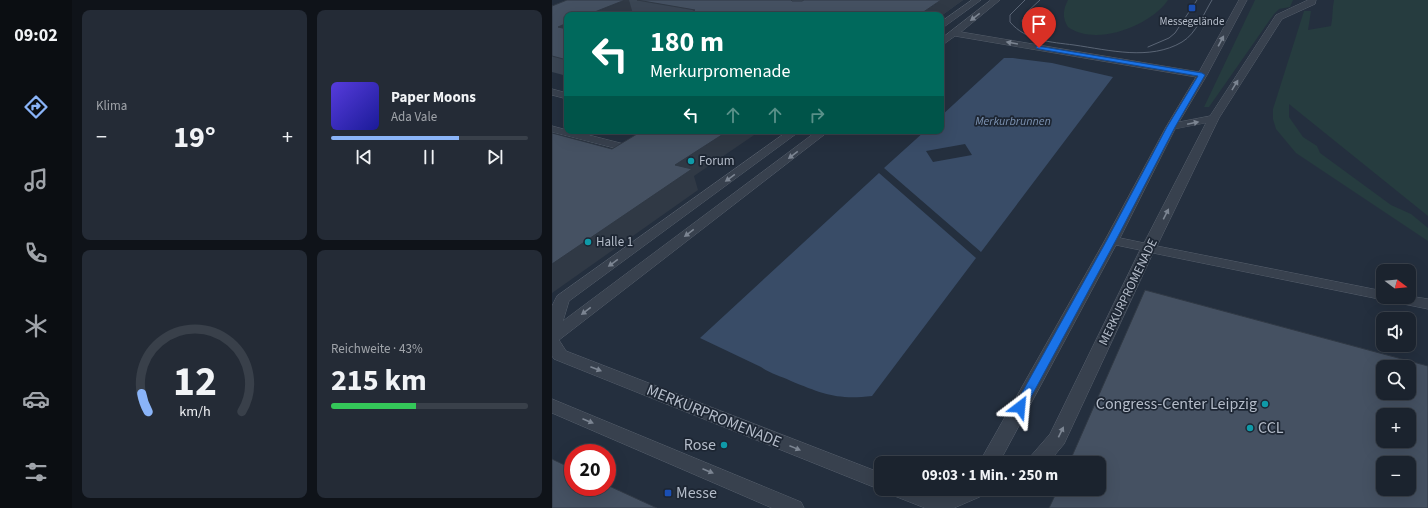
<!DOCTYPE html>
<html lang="de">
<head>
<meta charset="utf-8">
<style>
	:root { --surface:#1b232e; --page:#242b36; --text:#f1f3f6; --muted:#a0a4aa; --line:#39404a; --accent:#8ab4f8 }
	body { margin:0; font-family:"Source Sans 3",sans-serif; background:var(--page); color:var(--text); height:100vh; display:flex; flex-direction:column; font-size:15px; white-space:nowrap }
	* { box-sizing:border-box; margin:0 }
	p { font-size:13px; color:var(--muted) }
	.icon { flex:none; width:22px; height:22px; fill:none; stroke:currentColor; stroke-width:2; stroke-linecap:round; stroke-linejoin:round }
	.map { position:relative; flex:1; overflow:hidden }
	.details { display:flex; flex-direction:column; gap:10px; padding:10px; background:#0f1319; width:480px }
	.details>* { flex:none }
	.top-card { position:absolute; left:12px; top:12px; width:380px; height:122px; border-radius:8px; box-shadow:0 4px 16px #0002,0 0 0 1px var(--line); background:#00695c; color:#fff; overflow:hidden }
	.needle { width:26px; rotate:106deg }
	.tools { position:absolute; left:824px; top:264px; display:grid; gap:8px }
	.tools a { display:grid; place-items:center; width:40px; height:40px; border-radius:8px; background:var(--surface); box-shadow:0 4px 16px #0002,0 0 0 1px var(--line); font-size:20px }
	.speed { position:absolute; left:12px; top:444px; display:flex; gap:8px; font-size:20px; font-weight:700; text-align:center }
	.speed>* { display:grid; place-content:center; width:52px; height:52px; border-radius:50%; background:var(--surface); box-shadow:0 4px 16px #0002,0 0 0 1px var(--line); line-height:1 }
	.speed .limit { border:6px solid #d22; background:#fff; color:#111 }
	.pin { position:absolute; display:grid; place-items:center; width:34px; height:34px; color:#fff; margin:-41px -17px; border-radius:50% 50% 50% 0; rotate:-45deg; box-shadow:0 0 4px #0007 }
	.pin .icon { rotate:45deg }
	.me { position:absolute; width:44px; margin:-22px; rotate:29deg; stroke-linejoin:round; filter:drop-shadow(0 0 3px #0008) }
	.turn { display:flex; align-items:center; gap:14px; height:84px; padding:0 20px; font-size:18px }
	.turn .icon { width:52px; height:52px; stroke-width:2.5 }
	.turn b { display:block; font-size:28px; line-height:34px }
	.lanes { display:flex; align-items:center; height:38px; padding:0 20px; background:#0003; justify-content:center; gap:20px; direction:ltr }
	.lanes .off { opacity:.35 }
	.big { font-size:30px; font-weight:700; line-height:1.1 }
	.details .widget { flex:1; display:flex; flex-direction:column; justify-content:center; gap:6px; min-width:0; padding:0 14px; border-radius:8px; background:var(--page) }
	.details .dial { align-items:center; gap:0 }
	.dial svg { height:104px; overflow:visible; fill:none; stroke:var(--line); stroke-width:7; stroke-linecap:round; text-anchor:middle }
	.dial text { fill:var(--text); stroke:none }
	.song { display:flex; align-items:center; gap:12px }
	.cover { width:48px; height:48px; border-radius:6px; background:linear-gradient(135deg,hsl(250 70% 55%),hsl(240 70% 35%)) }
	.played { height:4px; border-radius:2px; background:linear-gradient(90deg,var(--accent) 65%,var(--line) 65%) }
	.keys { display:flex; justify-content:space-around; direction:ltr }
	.heat { display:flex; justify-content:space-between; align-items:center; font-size:22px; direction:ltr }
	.charge { height:6px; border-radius:3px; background:linear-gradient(90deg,#34c759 43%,var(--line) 0) }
	.details .tiles { flex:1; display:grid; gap:10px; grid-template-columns:repeat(2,1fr) }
	.trip { position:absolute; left:322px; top:456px; width:232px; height:40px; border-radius:8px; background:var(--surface); box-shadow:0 4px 16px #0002,0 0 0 1px var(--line); font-weight:700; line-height:40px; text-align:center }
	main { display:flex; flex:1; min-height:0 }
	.dock { display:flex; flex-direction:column; width:72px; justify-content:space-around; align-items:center; background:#0b0e12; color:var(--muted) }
	.dock .icon { width:28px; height:28px }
	.dock .on { color:var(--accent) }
	.dock b { font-size:18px; color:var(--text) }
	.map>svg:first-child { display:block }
</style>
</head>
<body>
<main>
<nav class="dock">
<b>09:02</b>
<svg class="icon on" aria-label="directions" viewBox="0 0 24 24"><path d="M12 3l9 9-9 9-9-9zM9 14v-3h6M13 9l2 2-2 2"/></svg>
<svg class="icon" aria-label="music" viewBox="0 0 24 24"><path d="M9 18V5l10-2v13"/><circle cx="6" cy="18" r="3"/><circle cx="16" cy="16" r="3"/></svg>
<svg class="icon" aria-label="phone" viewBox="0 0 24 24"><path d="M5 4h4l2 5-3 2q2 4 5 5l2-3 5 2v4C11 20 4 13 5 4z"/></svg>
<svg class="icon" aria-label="climate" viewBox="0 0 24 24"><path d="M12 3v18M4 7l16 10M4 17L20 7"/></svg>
<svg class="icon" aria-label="car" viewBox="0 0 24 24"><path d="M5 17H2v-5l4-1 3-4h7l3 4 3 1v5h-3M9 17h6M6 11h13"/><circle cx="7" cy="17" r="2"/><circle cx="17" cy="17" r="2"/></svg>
<svg class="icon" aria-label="filters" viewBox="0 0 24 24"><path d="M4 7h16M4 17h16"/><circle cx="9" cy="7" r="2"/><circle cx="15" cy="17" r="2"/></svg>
</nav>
<section class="details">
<div class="tiles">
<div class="widget"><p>Klima</p>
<div class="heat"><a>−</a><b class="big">19°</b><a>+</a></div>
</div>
<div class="widget">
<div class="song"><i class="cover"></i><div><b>Paper Moons</b><p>Ada Vale</p></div></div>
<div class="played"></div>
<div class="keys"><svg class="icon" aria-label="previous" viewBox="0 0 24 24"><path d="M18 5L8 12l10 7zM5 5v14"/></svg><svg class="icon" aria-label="pause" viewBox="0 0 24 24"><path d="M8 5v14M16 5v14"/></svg><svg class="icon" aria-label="next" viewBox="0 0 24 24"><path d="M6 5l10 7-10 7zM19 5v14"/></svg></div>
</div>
<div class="widget dial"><svg viewBox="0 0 100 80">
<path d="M14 69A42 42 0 1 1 86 69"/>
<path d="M14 69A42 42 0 0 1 9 55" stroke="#8ab4f8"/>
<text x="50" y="56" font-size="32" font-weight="700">12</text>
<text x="50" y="72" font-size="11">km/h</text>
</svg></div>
<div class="widget"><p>Reichweite · 43%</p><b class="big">215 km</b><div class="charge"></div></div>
</div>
</section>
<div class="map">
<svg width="876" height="508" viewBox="0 0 876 508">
	<rect width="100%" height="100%" fill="#242f3e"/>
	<g fill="#263c3f">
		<path d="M516,0h100c-18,26 -72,47 -100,27 -6,-9 -5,-18 0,-27z"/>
		<path d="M703,0h38l-3,7 -11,2 -5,5 -65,93h-5z"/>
		<path d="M782,0h94v216l-139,-112v13l14,20 14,9 3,7 71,52 20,9 17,14v13l-132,-88 -20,-24 -3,-10v-10l31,-98h7l-3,19 23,-4c2,-9 1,-17 3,-26z"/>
	</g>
	<g fill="#394c67" fill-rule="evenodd">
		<path d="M452,58h9l39,5 61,14 -132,175 -97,-84 41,-37h16v-15zM413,144l7,11 -39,7 -7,-11z"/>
		<path d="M327,173l97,85 -104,138c-35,4 -49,-2 -81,-15 -10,-5 -20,-7 -30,-14l-61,-29z"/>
	</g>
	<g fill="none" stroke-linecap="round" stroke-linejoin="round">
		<g stroke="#565f6c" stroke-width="1">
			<g id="lane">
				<path d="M420,0h9l-40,29v-7z"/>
				<path d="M439,0h9l-39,32 238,40 40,-72h8l-40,75 -28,47 31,-6 66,-101 32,-15h8l-1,4 -33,15 -63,99 -62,128 226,45v6h26v-1l19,3v10l-275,-56 -89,191 -16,19h-21l3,-6 20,-23 90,-184 -24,-5 -117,218h-20l126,-223 61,-113 30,-50 -241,-41 -14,10v-7zM654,123l-62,120 -24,-5 55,-109z"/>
				<path d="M0,89l15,4v6l-15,-4z"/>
				<path d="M0,126l15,4v1h6l51,13 23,-13h13l-34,20 -74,-19z"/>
				<path d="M236,131h12l-231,170 -6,20 254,-190h12l-270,209 7,11 315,122v16h4l-4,1 -327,-131 -2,-3v-50l5,-10z"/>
				<path d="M0,399l249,103 3,6h-32l-220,-95z"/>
				<path d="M337,489h32l19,7 16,-7h31l-3,6 -30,13h-29l-33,-13z"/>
			</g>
		</g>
		<use href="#lane" fill="#38414e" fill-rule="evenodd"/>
		<g stroke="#5a6575" stroke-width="1">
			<path d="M473,0l-15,15v7c16,19 41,20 64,23 35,5 76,16 108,-3 14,-8 22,-29 30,-42"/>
			<path d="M483,34l-9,-6 -4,-7 5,-9 13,-12"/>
			<path d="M596,47l21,-9 6,-5 22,-33"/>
		</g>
	</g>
	<path fill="#3b4654" d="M15,0h396l-22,16 -302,-1 -6,-1 -3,1h-63v61l-15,-4v-66z"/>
	<g fill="#303945">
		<path d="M73,0h4l4,14 -3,1h-43z"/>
		<path d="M389,0h22l-22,16 -22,-1z"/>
		<path d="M15,23v19l-9,-15z"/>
		<path d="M176,131h32l-66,45 4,14 -146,103v-29l123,-99z"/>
	</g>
	<g fill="#455162" stroke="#303945" fill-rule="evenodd">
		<path d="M15,0h58l-38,15h-20v8l-9,4 9,2v31l-15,-4v-50z"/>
		<path d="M85,0h154l1,1h10l2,-1h137l-22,15h-233l9,-5z"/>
		<path d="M90,131h86l-53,34 17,4 -140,95v-131l60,16z"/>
		<path d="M593,290l283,76v142h-379l9,-19h41v-26h-30zM831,367h26v26h-26zM831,415h26v26h-26zM831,463h26v26h-26z"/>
		<path d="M0,459l21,10v18h34v-2l50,23h-105z"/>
	</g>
	<defs><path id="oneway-solid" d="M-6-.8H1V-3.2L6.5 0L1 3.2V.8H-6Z"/></defs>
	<g fill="#7c8592">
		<use href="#oneway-solid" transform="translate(423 17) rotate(142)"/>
		<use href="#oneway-solid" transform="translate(669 41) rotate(-62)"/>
		<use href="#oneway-solid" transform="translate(460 43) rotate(-170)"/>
		<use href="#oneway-solid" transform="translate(683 85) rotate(-59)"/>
		<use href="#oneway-solid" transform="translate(641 123) rotate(-12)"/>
		<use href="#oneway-solid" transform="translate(241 155) rotate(143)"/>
		<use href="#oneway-solid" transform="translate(178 178) rotate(144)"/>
		<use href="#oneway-solid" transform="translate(614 214) rotate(-63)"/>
		<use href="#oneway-solid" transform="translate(137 233) rotate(143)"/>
		<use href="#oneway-solid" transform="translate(61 263) rotate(144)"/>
		<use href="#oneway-solid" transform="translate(34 311) rotate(143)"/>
		<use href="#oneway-solid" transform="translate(44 369) rotate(21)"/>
		<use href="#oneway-solid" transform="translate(36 421) rotate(23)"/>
		<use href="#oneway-solid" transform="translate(509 432) rotate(-64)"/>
		<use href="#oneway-solid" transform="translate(243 448) rotate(22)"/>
		<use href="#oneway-solid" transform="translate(156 471) rotate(23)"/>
	</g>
	<path fill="#1a73e8" stroke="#114b97" d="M485,46l165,27 3,2 -30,52 -59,113 -92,170 -4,2 -4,-2 -2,-3 93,-167 60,-113 31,-51 -159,-27 -3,-1z"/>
	<g fill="#1a4fb4" stroke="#1d2633" stroke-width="1.5">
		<rect x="636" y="4" width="8" height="8" rx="2"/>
		<rect x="112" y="489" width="8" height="8" rx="2"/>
	</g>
	<g fill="#0f9aa8" stroke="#1d2633" stroke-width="1.5">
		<circle cx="139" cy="161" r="4"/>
		<circle cx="36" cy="242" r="4"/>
		<circle cx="713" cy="404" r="4"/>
		<circle cx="698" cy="428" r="4"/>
		<circle cx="172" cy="445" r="4"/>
	</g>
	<g text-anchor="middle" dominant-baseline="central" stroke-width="3.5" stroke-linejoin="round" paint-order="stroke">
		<g font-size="11" fill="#b4bcc9" stroke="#1d2633">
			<text x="640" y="21">Messegelände</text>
		</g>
		<g font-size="12" font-style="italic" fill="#7c92b1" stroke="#1d2633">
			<text x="461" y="121">Merkurbrunnen</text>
		</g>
		<g font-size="13" fill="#b4bcc9" stroke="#1d2633" text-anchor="start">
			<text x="147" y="161">Forum</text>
			<text x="44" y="242">Halle 1</text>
		</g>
		<g font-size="13" fill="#b4bcc9" stroke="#1d2633">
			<text transform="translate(576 292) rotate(-64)">MERKURPROMENADE</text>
		</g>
		<g font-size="16" fill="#b4bcc9" stroke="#1d2633" text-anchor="end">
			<text x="705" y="404">Congress-Center Leipzig</text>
			<text x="706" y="428" text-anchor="start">CCL</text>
			<text x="164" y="445">Rose</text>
			<text x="124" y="493" text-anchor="start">Messe</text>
		</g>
		<g font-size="16" fill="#b4bcc9" stroke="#1d2633">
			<text transform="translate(162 416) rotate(22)">MERKURPROMENADE</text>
		</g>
	</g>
</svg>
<div class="tools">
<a><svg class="needle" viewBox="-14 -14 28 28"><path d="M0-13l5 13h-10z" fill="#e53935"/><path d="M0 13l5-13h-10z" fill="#a0a4aa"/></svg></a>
<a><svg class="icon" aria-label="sound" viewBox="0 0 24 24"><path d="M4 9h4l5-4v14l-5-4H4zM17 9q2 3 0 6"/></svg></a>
<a><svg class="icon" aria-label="search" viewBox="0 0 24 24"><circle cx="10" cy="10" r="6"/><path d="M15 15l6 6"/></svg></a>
<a>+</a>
<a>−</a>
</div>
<div class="speed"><div class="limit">20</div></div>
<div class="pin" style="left:487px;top:48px;background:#d93025"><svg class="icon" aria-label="arrive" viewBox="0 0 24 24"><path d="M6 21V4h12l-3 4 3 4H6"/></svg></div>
<svg class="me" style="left:468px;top:407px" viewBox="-20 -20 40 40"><path d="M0-17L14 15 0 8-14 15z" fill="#1a73e8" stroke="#fff" stroke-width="4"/></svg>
<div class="trip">09:03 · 1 Min. · 250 m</div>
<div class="top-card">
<div class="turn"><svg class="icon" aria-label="left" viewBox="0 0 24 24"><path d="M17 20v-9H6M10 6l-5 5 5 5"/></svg><div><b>180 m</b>Merkurpromenade</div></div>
<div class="lanes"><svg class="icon" aria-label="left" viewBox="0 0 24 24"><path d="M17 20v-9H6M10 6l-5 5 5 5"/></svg><svg class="icon off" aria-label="ahead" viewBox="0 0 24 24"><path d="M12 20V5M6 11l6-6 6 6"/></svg><svg class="icon off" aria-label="ahead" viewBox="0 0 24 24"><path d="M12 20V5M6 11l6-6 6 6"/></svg><svg class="icon off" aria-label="right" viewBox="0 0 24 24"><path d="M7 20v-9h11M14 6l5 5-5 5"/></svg></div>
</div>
</div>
</main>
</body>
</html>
